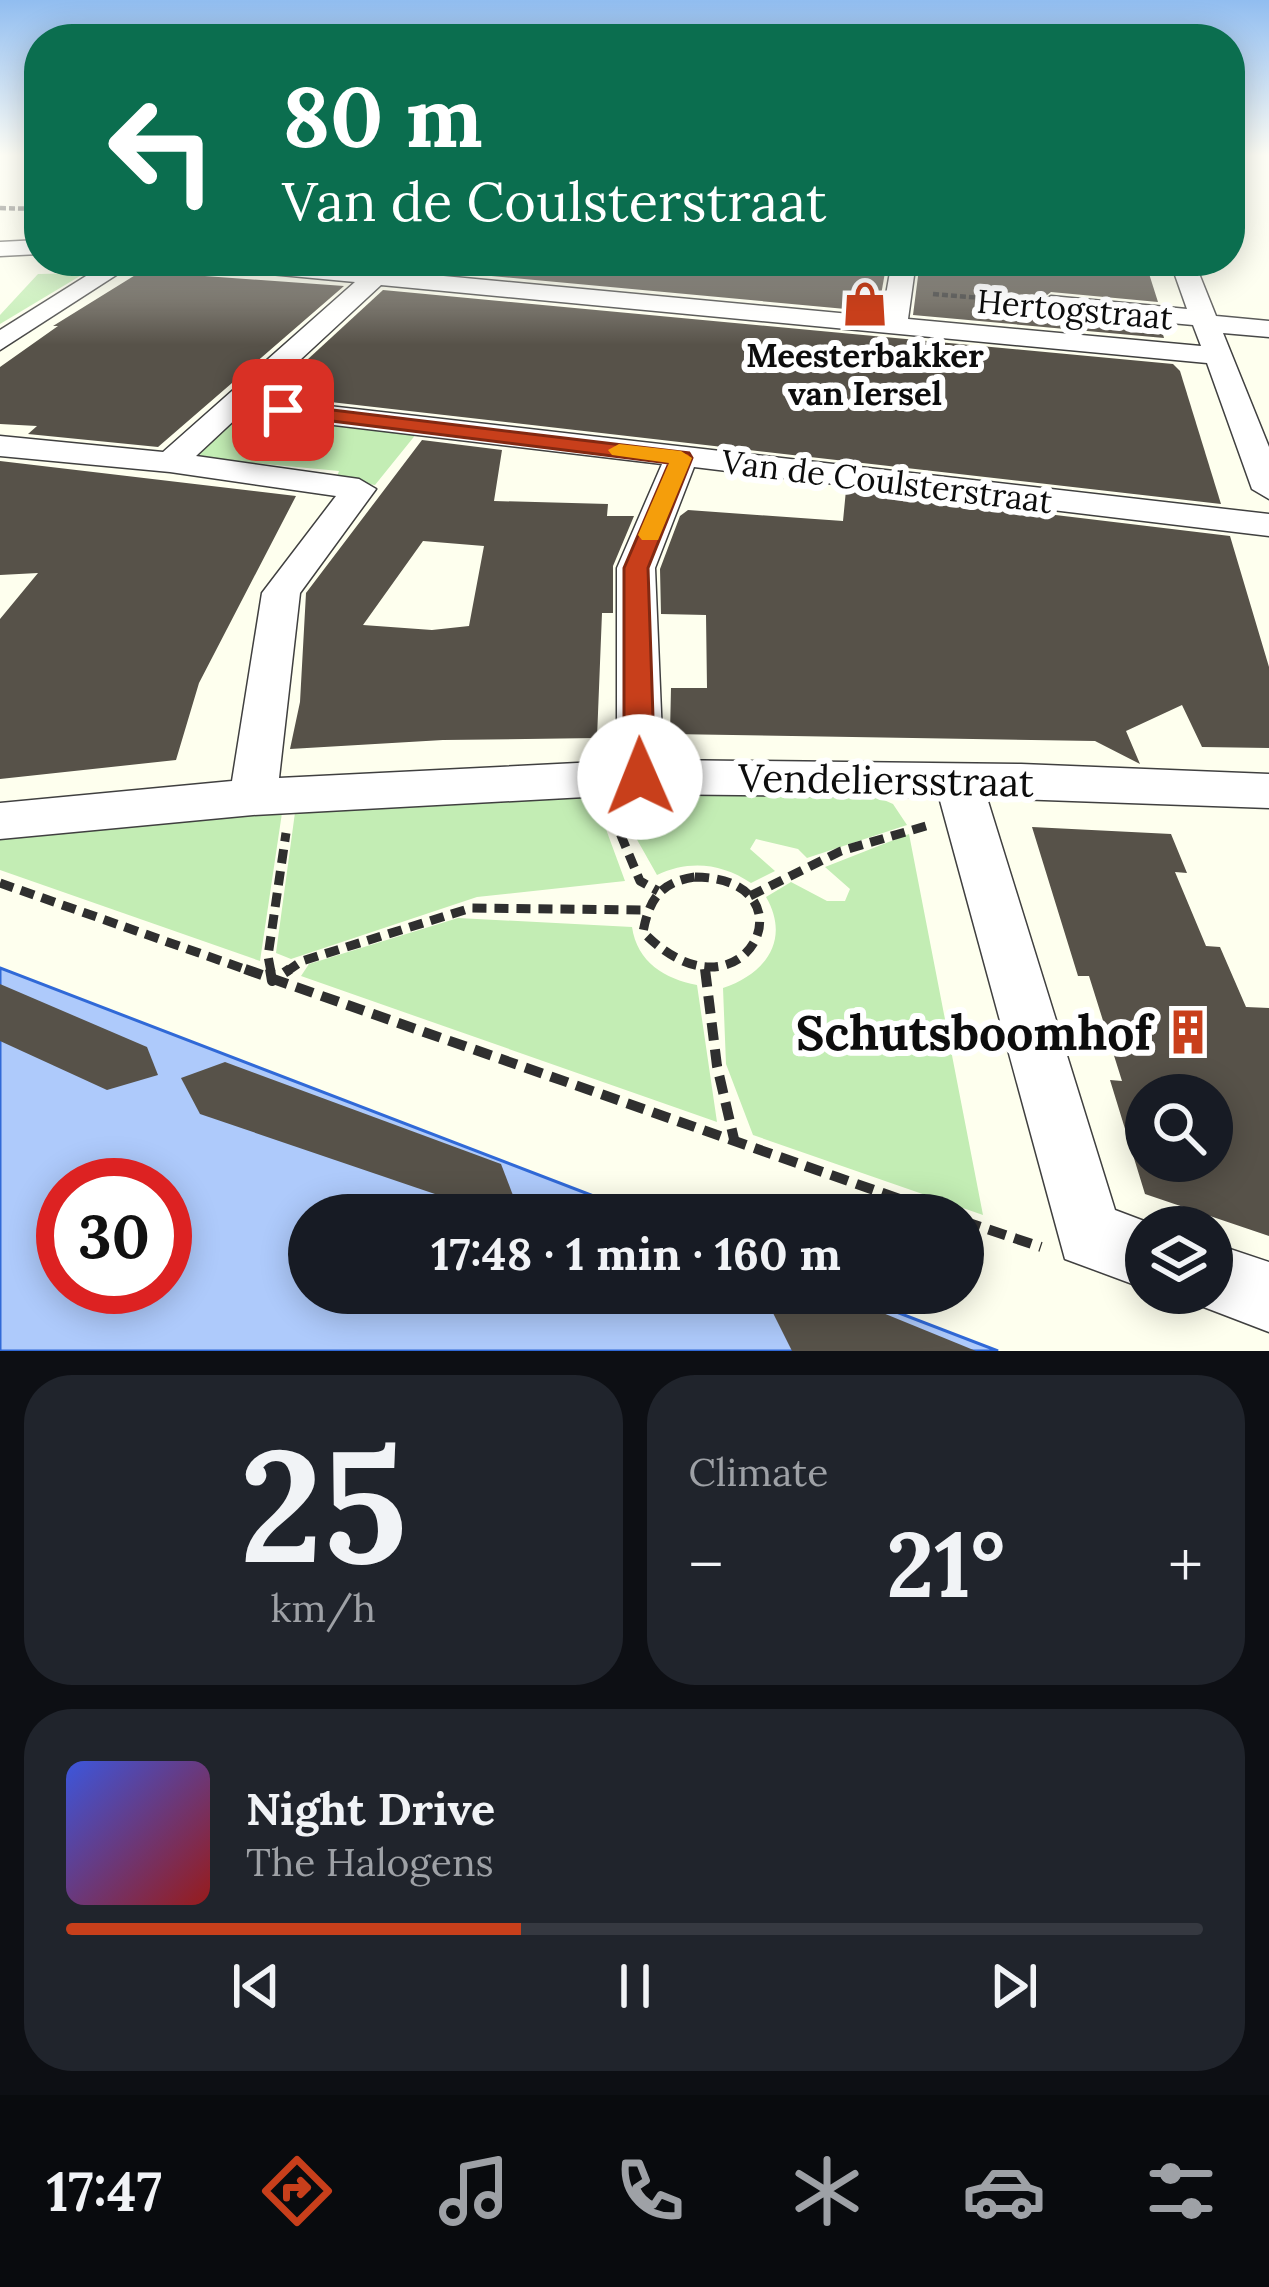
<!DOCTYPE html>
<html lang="en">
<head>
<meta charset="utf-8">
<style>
	:root { --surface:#171b24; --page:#20242c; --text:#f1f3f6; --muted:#9ea1a6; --line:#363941; --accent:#c83f1b }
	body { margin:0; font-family:Lora,serif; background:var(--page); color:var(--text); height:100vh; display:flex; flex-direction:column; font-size:45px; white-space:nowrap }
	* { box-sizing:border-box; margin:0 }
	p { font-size:39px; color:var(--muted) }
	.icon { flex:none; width:66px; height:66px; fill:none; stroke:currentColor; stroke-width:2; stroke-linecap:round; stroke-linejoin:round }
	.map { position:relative; height:1351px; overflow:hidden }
	.side { display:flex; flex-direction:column; gap:24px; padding:24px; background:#0d0f14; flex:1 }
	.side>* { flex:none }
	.banner { position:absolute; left:24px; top:24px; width:1221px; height:252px; border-radius:48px; box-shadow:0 6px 30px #0003; background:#0b6e4f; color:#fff; overflow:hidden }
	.controls { position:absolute; left:1125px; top:1074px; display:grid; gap:24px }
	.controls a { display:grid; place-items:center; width:108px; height:108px; border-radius:50%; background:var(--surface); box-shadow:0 6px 30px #0003; font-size:60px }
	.speed { position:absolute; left:36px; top:1158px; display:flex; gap:24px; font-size:60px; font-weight:700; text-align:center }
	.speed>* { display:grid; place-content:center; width:156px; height:156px; border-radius:50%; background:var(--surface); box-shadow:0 6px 30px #0003; line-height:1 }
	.speed .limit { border:18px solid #d22; background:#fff; color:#111 }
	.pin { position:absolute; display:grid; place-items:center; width:102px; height:102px; color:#fff; margin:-51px; border-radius:24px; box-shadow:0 6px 18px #0006 }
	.me { position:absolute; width:132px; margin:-66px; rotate:359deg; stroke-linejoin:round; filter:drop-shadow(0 0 9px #0008) }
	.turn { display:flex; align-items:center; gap:42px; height:252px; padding:0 60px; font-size:54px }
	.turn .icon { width:156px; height:156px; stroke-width:2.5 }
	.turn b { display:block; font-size:84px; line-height:102px }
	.big { font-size:90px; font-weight:700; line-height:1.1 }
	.side .card { flex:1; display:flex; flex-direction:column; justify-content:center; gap:18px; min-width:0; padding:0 42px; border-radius:48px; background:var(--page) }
	.side .dial { align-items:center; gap:0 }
	.dial b { font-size:156px; line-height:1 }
	.song { display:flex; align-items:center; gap:36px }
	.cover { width:144px; height:144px; border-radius:18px; background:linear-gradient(135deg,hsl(230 70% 55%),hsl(0 70% 35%)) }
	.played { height:12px; border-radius:6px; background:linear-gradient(90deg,var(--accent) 40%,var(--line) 40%) }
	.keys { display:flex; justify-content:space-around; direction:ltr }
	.heat { display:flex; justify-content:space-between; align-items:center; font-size:66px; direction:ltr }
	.side .tiles { flex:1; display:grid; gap:24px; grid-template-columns:1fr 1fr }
	.card:last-child { grid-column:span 2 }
	.trip { position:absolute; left:288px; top:1194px; width:696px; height:120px; border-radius:60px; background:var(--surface); box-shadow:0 6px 30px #0003; font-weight:700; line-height:120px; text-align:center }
	.tab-bar { display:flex; height:192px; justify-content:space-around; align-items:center; background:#090b0e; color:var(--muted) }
	.tab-bar .icon { width:84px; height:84px }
	.tab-bar .current { color:var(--accent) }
	.tab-bar b { font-size:54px; color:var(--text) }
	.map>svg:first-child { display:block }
</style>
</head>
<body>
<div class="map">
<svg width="1269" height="1351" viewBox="0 0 1269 1351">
	<rect width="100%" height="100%" fill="#feffee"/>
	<g fill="#c3edb4">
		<path d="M85,273l-85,51v-9l38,-41z"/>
		<path d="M254,414l163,19 -42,52 -39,-6 3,-8 -140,-13 -3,-4 35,-35z"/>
		<path d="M609,790l266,6 18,8 14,21 -100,33 -9,-9 -42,-10 -6,10 25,22 -24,12c-30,-20 -62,-23 -94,-8z"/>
		<path d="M592,791l33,90 -148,16 -186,62 -15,-6 20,-148z"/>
		<path d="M283,806l-23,155 -260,-91v-34z"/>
		<path d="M909,834l74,381 -230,-80 -27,-71 -3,-76c42,-14 68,-48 43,-91l25,-15 36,19h18l5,-12 -25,-22z"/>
		<path d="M458,918l174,9c5,35 33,52 65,58l20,137 -416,-146 8,-12z"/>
	</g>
	<path fill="#aecafb" stroke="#3069d7" stroke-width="3" fill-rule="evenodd" d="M0,968l643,247h-334v78h538l151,58h-998zM63,1185h102v102h-102z"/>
	<g fill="#575249" fill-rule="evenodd">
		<path d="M332,261h555l-9,51z"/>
		<path d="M920,261h225l13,41 -107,-10 -17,13 17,11 110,11 3,11 -251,-23z"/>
		<path d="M150,272l194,14 -186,161 -130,-13 9,-8 -37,-2v-57l58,-41h-5l84,-52z"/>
		<path d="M383,290l790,74 7,7 41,133 -952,-109z"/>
		<path d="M422,440l80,10 -8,51 114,3 -1,12h27l-21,50v47h-11l-5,125 -154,2 -153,9 10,-47 6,-109zM423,541l61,5 -15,80 -37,4 -69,-5z"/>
		<path d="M0,461l296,35 -97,187 -23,77 -176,19v-160l38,-46 -38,2z"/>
		<path d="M846,490l384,46 39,131v81l-67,-1 -20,-42 -56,26 14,33 -45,-23 -425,-7 1,-46h36l-1,-73 -45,-1 -1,-45 20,-53 8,-6 155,11z"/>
		<path d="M1032,827l139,7 16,39 -12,-1 31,74 14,1 26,60 23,1v228l-124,-42 -35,-114 12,1 -33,-105h-11zM1146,1095h66v66h-66z"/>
		<path d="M0,984l147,63 11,28 -51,15 -107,-49z"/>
		<path d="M225,1062l276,102 13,34 -32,12 -282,-96 -19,-36z"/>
		<path d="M763,1293h71l142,58h-184z"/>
	</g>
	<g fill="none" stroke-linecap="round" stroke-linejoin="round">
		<g stroke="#404040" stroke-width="3">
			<g id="street">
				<path d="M39,240v14l-39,2v-14z"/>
				<path d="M110,261h28l-138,89v-20z"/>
				<path d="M196,261h88l598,56 10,-56h24l-8,58 293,27 -8,-21 -142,-13 -13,-8 13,-8 136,13 -17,-48h24l22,55 53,5v16l-46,-4 46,114v52l-17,-10 -45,-126 -826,-78 -122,113 1010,116v22l-575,-69 -39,101 8,192 358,4 248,10v34l-282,-10 128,412 45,17h-14v62l-81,-30 -126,-462 -299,-3 -387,21 -253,24v-36l232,-22 30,-188 74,-97 -166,-24 -170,-16v-20l163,16 192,-170 -147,-14zM241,414l421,50 -45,104v193l-338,17 21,-185 76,-104 -17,-10 -163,-23z"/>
				<path d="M1212,1243l57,19v70l-81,-31 -4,-8h28z"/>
			</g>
		</g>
		<g stroke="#2f2f2f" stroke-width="4.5" stroke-dasharray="6 3" stroke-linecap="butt">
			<path d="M0,208l39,1"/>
			<path d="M933,294l87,7"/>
		</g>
		<g stroke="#2f2f2f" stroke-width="9" stroke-dasharray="14 8" stroke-linecap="butt">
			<path d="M612,814l28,67 18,10"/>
			<path d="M695,877c124,1 49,158 -52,55 6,-32 17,-50 52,-55z"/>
			<path d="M0,883l253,89"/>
			<path d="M750,896l91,-45 85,-25"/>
			<path d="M271,972l-3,-16 18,-123"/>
			<path d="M286,972l16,-11 169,-53 176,2"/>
		</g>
		<g stroke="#2f2f2f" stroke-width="10" stroke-dasharray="18 9" stroke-linecap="butt">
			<path d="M245,969l700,246"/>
			<path d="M270,969l2,12 18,-12"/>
			<path d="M705,969l12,97 17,73"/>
			<path d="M963,1221l78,26"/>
		</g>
		<use href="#street" fill="#fff" fill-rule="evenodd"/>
	</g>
	<linearGradient id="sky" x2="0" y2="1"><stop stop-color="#91bdf0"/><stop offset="0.45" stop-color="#fffff7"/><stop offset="1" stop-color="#fffff7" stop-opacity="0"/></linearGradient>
	<rect width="1269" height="345" fill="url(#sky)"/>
	<path fill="#c83f1b" stroke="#822912" stroke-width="3" d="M283,404l406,49 3,5 -44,110 7,209 -5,8h-21l-5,-8v-209l45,-105 -393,-49 -3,-4z"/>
	<path fill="#f59e0b" d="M619,444l62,7 11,7 -34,82h-16l-4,-5 31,-72 -57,-8 -4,-5z"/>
	<defs>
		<g id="shop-bare" transform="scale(3.6)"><path d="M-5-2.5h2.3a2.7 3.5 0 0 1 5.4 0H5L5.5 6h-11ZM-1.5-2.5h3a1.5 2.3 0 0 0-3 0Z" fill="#c83f1b" stroke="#fff" stroke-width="2.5" paint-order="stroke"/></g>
		<g id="building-bare" transform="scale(3.6)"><path d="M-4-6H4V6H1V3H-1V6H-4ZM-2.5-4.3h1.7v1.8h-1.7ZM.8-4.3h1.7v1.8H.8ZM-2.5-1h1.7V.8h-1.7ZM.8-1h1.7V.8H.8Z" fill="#c83f1b" stroke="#fff" stroke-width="2.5" paint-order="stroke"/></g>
	</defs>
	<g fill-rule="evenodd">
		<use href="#shop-bare" x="865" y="304"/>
		<use href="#building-bare" x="1188" y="1032"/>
	</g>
	<g text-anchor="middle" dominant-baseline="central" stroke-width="12" stroke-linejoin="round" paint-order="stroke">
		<g font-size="33" fill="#0d0d0d" stroke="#fff">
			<text transform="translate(1075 309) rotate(5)">Hertogstraat</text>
			<text transform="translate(887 481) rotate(7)">Van de Coulsterstraat</text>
		</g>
		<g font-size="33" font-weight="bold" fill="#0d0d0d" stroke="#fff">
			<text x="865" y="355">Meesterbakker<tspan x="865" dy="38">van Iersel</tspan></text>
		</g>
		<g font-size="39" fill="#0d0d0d" stroke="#fff">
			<text transform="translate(886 780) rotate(1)">Vendeliersstraat</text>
		</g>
		<g font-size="48" font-weight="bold" fill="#0d0d0d" stroke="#fff" text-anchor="end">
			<text x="1152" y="1032">Schutsboomhof</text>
		</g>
	</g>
</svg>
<div class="controls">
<a><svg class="icon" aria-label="search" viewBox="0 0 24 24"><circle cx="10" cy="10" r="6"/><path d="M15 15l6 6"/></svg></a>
<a><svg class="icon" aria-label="layers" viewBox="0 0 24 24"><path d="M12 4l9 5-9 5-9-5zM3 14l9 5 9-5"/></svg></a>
</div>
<div class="speed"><div class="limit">30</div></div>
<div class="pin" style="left:283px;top:410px;background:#d93025"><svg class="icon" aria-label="arrive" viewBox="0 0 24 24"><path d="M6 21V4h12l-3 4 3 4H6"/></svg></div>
<svg class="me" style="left:640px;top:777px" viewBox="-20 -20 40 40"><circle r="19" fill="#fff"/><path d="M0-13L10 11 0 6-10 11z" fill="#c83f1b"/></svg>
<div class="trip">17:48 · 1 min · 160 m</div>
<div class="banner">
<div class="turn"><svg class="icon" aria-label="left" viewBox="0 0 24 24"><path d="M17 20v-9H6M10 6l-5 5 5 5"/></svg><div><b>80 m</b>Van de Coulsterstraat</div></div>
</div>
</div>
<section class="side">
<div class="tiles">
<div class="card dial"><b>25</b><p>km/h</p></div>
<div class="card"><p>Climate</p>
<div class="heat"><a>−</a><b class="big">21°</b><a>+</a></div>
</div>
<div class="card">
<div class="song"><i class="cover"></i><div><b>Night Drive</b><p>The Halogens</p></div></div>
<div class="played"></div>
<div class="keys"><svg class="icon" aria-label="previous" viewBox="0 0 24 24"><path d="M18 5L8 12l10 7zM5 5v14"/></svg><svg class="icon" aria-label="pause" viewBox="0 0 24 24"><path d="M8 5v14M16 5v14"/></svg><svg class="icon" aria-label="next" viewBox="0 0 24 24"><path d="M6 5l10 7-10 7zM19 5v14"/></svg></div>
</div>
</div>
</section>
<nav class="tab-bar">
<b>17:47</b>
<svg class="icon current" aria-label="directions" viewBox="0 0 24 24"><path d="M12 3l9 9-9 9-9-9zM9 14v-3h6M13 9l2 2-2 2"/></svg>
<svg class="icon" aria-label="music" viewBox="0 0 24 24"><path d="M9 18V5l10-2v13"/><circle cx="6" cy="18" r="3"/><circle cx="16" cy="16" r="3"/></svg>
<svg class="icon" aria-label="phone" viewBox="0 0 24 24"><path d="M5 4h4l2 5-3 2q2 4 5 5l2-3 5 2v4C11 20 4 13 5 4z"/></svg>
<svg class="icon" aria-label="climate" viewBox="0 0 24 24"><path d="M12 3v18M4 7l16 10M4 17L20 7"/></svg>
<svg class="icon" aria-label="car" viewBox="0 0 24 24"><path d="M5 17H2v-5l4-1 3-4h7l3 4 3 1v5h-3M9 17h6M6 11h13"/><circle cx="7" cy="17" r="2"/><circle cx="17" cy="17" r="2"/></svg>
<svg class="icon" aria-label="filters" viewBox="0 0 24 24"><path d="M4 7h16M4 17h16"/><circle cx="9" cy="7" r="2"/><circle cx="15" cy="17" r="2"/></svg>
</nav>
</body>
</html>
